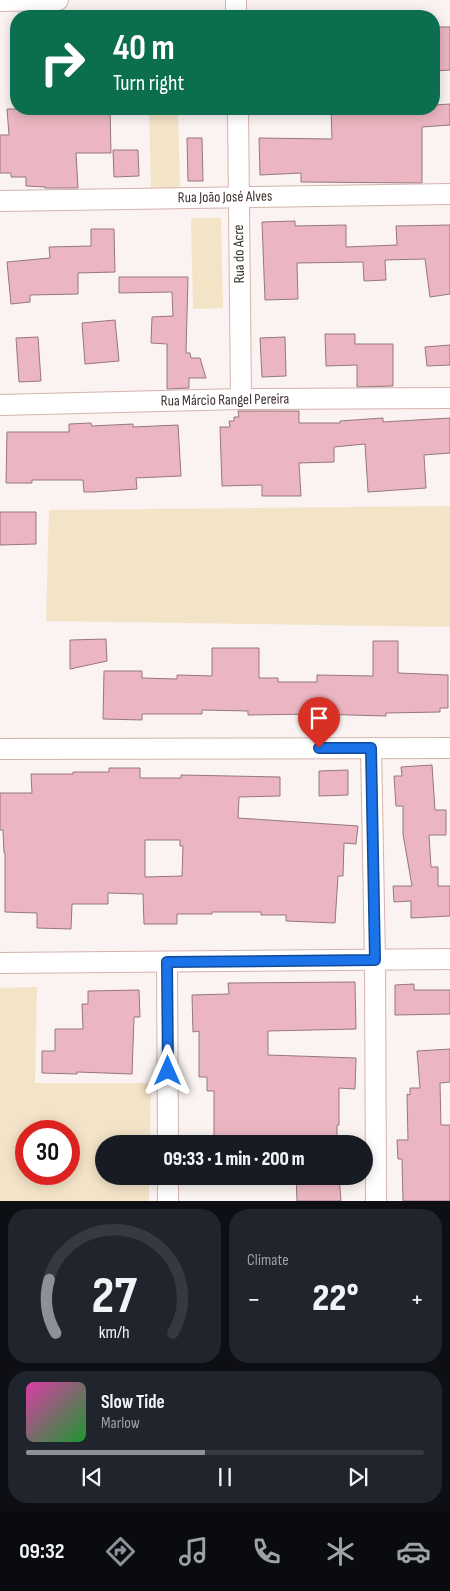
<!DOCTYPE html>
<html lang="en">
<head>
<meta charset="utf-8">
<style>
	:root { --surface:#171b24; --page:#20242c; --text:#f1f3f6; --muted:#9ea1a6; --line:#363941; --accent:#8c9099 }
	body { margin:0; font-family:"Sofia Sans Condensed",sans-serif; background:var(--page); color:var(--text); height:100vh; display:flex; flex-direction:column; font-size:19px; white-space:nowrap }
	* { box-sizing:border-box; margin:0 }
	p { font-size:16px; color:var(--muted) }
	.icon { flex:none; width:28px; height:28px; fill:none; stroke:currentColor; stroke-width:2; stroke-linecap:round; stroke-linejoin:round }
	.map { position:relative; height:1201px; overflow:hidden }
	.drawer { display:flex; flex-direction:column; gap:8px; padding:8px; background:#0d0f14; flex:1 }
	.drawer>* { flex:none }
	.guide { position:absolute; left:10px; top:10px; width:430px; height:105px; border-radius:20px; box-shadow:0 2px 12px #0003; background:#0b6e4f; color:#fff; overflow:hidden }
	.speed { position:absolute; left:15px; top:1120px; display:flex; gap:10px; font-size:25px; font-weight:700; text-align:center }
	.speed>* { display:grid; place-content:center; width:65px; height:65px; border-radius:50%; background:var(--surface); box-shadow:0 2px 12px #0003; line-height:1 }
	.speed .limit { border:8px solid #d22; background:#fff; color:#111 }
	.pin { position:absolute; display:grid; place-items:center; width:42px; height:42px; color:#fff; margin:-51px -21px; border-radius:50% 50% 50% 0; rotate:-45deg; box-shadow:0 0 5px #0007 }
	.pin .icon { rotate:45deg }
	.me { position:absolute; width:55px; margin:-28px; rotate:0deg; stroke-linejoin:round; filter:drop-shadow(0 0 4px #0008) }
	.turn { display:flex; align-items:center; gap:18px; height:105px; padding:0 20px; font-size:22px }
	.turn .icon { width:65px; height:65px; stroke-width:2.5 }
	.turn b { display:block; font-size:35px; line-height:42px }
	.big { font-size:38px; font-weight:800; line-height:1.1 }
	.drawer .card { flex:1; display:flex; flex-direction:column; justify-content:center; gap:8px; min-width:0; padding:0 18px; border-radius:20px; background:var(--page) }
	.drawer .dial { align-items:center; gap:0 }
	.dial svg { height:130px; overflow:visible; fill:none; stroke:var(--line); stroke-width:7; stroke-linecap:round; text-anchor:middle }
	.dial text { fill:var(--text); stroke:none }
	.song { display:flex; align-items:center; gap:15px }
	.cover { width:60px; height:60px; border-radius:8px; background:linear-gradient(135deg,hsl(320 70% 55%),hsl(130 70% 35%)) }
	.played { height:5px; border-radius:2px; background:linear-gradient(90deg,var(--accent) 45%,var(--line) 45%) }
	.keys { display:flex; justify-content:space-around; direction:ltr }
	.heat { display:flex; justify-content:space-between; align-items:center; font-size:28px; direction:ltr }
	.drawer .tiles { flex:1; display:grid; gap:8px; grid-template-columns:1fr 1fr }
	.card:last-child { grid-column:span 2 }
	.trip { position:absolute; left:95px; top:1135px; width:278px; height:50px; border-radius:25px; background:var(--surface); box-shadow:0 2px 12px #0003; font-weight:800; line-height:50px; text-align:center }
	.dock { display:flex; height:80px; justify-content:space-around; align-items:center; background:#090b0e; color:var(--muted) }
	.dock .icon { width:35px; height:35px }
	.dock .active { color:var(--accent) }
	.dock b { font-size:22px; color:var(--text) }
	.map>svg:first-child { display:block }
</style>
</head>
<body>
<div class="map">
<svg width="450" height="1201" viewBox="0 0 450 1201">
	<rect width="100%" height="100%" fill="#faf3f2"/>
	<g fill="#f3e3c7" fill-rule="evenodd">
		<path d="M149,109h29l2,79 -29,1z"/>
		<path d="M191,218h30l2,90 -30,1z"/>
		<path d="M450,506v121l-404,-6 3,-111z"/>
		<path d="M37,987l-2,96h116l-1,61h-46v32h45v25h-149v-213zM69,1131v43h-43v-43z"/>
	</g>
	<g fill="#ebb6c1" stroke="#97777d" fill-rule="evenodd">
		<path d="M434,27h16v43l-16,1z"/>
		<path d="M450,104v21l-28,2v56l-121,-1v-9l-41,2 -1,-37 73,1 -1,-30 95,1 8,-1v-4z"/>
		<path d="M7,109h103l1,44h-35l2,35h-33v-1l-19,-1v-9h-15v-4h-11v-38h9z"/>
		<path d="M187,138h15l1,43h-15z"/>
		<path d="M113,150h25l1,26 -25,1z"/>
		<path d="M295,221v5l51,-1v22l51,-2 -1,-19 54,-1v69l-20,3 -5,-38 -40,1 1,20 -22,1 -1,-19 -66,1 1,36 -33,1 -3,-78z"/>
		<path d="M91,229h23l1,43 -37,1v21l-48,1v7l-19,2 -4,-42 43,-4 -1,-11 42,-1z"/>
		<path d="M119,277h69l-2,76h4l1,5h9l6,20h-17v10l-22,1v-45l-16,-1 1,-26 21,-1 -1,-24 -53,1z"/>
		<path d="M115,320l4,41 -34,3 -3,-41z"/>
		<path d="M325,334h30v10h38v42l-36,1v-22l-31,1z"/>
		<path d="M38,337l3,44 -22,1 -3,-44z"/>
		<path d="M285,337l1,39 -24,1 -2,-39z"/>
		<path d="M450,345v20l-23,1 -2,-19z"/>
		<path d="M238,411h61v12h41v-2l43,-3v4l67,-4v35l-26,2 2,33 -58,4 -3,-48 -31,3v15l-35,1 2,33h-39v-11l-40,1 -2,-59h10l-1,-6h5v-4h5z"/>
		<path d="M91,423l1,3 41,-2v3l45,-2 3,51 -45,2 1,11 -44,3h-9l-1,-12h-51v3h-26l1,-51h62v-8z"/>
		<path d="M0,512h36v32l-36,1z"/>
		<path d="M106,639l1,22 -37,8v-29z"/>
		<path d="M373,641h25v32l50,2v33h-8v4l-54,1v3l-71,-2 -67,1v-4l-46,-1v4h-60v6l-39,-1 1,-48h38v7l35,1v-4l35,1v-28h47v30h19v4h39v-7l56,1z"/>
		<path d="M432,765l3,45h11v25h-17l2,32h7v19h12v30l-39,2v-17l-17,1 -1,-16h19l-9,-52v-28h-7l-2,-30h8l-1,-9z"/>
		<path d="M109,768h31v10h41v-3l99,2v19l-41,1 -1,21 120,8 -2,18 -12,-1 -1,33h-5l-3,47 -49,-2v-6h-25v-3h-49v2h-35v10h-33l-1,-30 -35,-1v11h-36l-1,25 -34,-1v-15l-32,-1v-59h-1l-1,-23h-3v-37h32l-1,-19h42v-2h36zM145,840h35v6h3l-1,30 -37,1z"/>
		<path d="M348,770v25l-29,1v-25z"/>
		<path d="M355,982l1,47 -88,2v24l88,3 -1,31 -16,-1v37h-2v19h-123v-53h-7v-14h-8v-46l-6,1 -1,-37 37,-1 -1,-11z"/>
		<path d="M414,984v6h36v24l-55,1v-30z"/>
		<path d="M139,990l1,27h-6l-2,57 -55,-2v2l-35,-1v-22h13v-22h28l-1,-25h6v-13z"/>
		<path d="M450,1049v33l-10,1 1,42h9v76h-47l-1,-42h-4l-1,-19h11l-1,-46 3,1v-7h10l-3,-37z"/>
		<path d="M296,1176h43l2,25h-44z"/>
	</g>
	<g fill="none" stroke-linecap="round" stroke-linejoin="round">
		<g stroke="#d5b3ac" stroke-width="22">
			<g id="street">
				<path d="M236,0v16"/>
				<path d="M0,1l58,-1"/>
				<path d="M238,109l3,290"/>
				<path d="M0,201l450,-7"/>
				<path d="M0,405l241,-6 209,-1"/>
				<path d="M371,748l4,212 1,241"/>
				<path d="M0,749l450,-1"/>
				<path d="M167,962l1,182"/>
				<path d="M0,963l450,-4"/>
				<path d="M168,1176v25"/>
			</g>
		</g>
		<use href="#street" stroke="#fff" stroke-width="20"/>
	</g>
	<g fill="none" stroke-linecap="round" stroke-linejoin="round">
		<g stroke="#114b97" stroke-width="12">
			<path id="route" d="M168,1071l-1,-109 208,-2 -4,-212h-52"/>
		</g>
		<use href="#route" stroke="#1a73e8" stroke-width="9"/>
	</g>
	<g text-anchor="middle" dominant-baseline="central" stroke-width="4" stroke-linejoin="round" paint-order="stroke">
		<g font-size="15" fill="#3d302d" stroke="#fff">
			<text transform="translate(225 197) rotate(-1)">Rua João José Alves</text>
			<text transform="translate(239 254) rotate(-91)">Rua do Acre</text>
			<text transform="translate(225 400) rotate(-1)">Rua Márcio Rangel Pereira</text>
		</g>
	</g>
</svg>
<div class="speed"><div class="limit">30</div></div>
<div class="pin" style="left:319px;top:748px;background:#d93025"><svg class="icon" aria-label="arrive" viewBox="0 0 24 24"><path d="M6 21V4h12l-3 4 3 4H6"/></svg></div>
<svg class="me" style="left:168px;top:1071px" viewBox="-20 -20 40 40"><path d="M0-17L14 15 0 8-14 15z" fill="#1a73e8" stroke="#fff" stroke-width="4"/></svg>
<div class="trip">09:33 · 1 min · 200 m</div>
<div class="guide">
<div class="turn"><svg class="icon" aria-label="right" viewBox="0 0 24 24"><path d="M7 20v-9h11M14 6l5 5-5 5"/></svg><div><b>40 m</b>Turn right</div></div>
</div>
</div>
<section class="drawer">
<div class="tiles">
<div class="card dial"><svg viewBox="0 0 100 80">
<path d="M14 69A42 42 0 1 1 86 69"/>
<path d="M14 69A42 42 0 0 1 10 36" stroke="#8c9099"/>
<text x="50" y="56" font-size="32" font-weight="700">27</text>
<text x="50" y="72" font-size="11">km/h</text>
</svg></div>
<div class="card"><p>Climate</p>
<div class="heat"><a>−</a><b class="big">22°</b><a>+</a></div>
</div>
<div class="card">
<div class="song"><i class="cover"></i><div><b>Slow Tide</b><p>Marlow</p></div></div>
<div class="played"></div>
<div class="keys"><svg class="icon" aria-label="previous" viewBox="0 0 24 24"><path d="M18 5L8 12l10 7zM5 5v14"/></svg><svg class="icon" aria-label="pause" viewBox="0 0 24 24"><path d="M8 5v14M16 5v14"/></svg><svg class="icon" aria-label="next" viewBox="0 0 24 24"><path d="M6 5l10 7-10 7zM19 5v14"/></svg></div>
</div>
</div>
</section>
<nav class="dock">
<b>09:32</b>
<svg class="icon active" aria-label="directions" viewBox="0 0 24 24"><path d="M12 3l9 9-9 9-9-9zM9 14v-3h6M13 9l2 2-2 2"/></svg>
<svg class="icon" aria-label="music" viewBox="0 0 24 24"><path d="M9 18V5l10-2v13"/><circle cx="6" cy="18" r="3"/><circle cx="16" cy="16" r="3"/></svg>
<svg class="icon" aria-label="phone" viewBox="0 0 24 24"><path d="M5 4h4l2 5-3 2q2 4 5 5l2-3 5 2v4C11 20 4 13 5 4z"/></svg>
<svg class="icon" aria-label="climate" viewBox="0 0 24 24"><path d="M12 3v18M4 7l16 10M4 17L20 7"/></svg>
<svg class="icon" aria-label="car" viewBox="0 0 24 24"><path d="M5 17H2v-5l4-1 3-4h7l3 4 3 1v5h-3M9 17h6M6 11h13"/><circle cx="7" cy="17" r="2"/><circle cx="17" cy="17" r="2"/></svg>
</nav>
</body>
</html>
